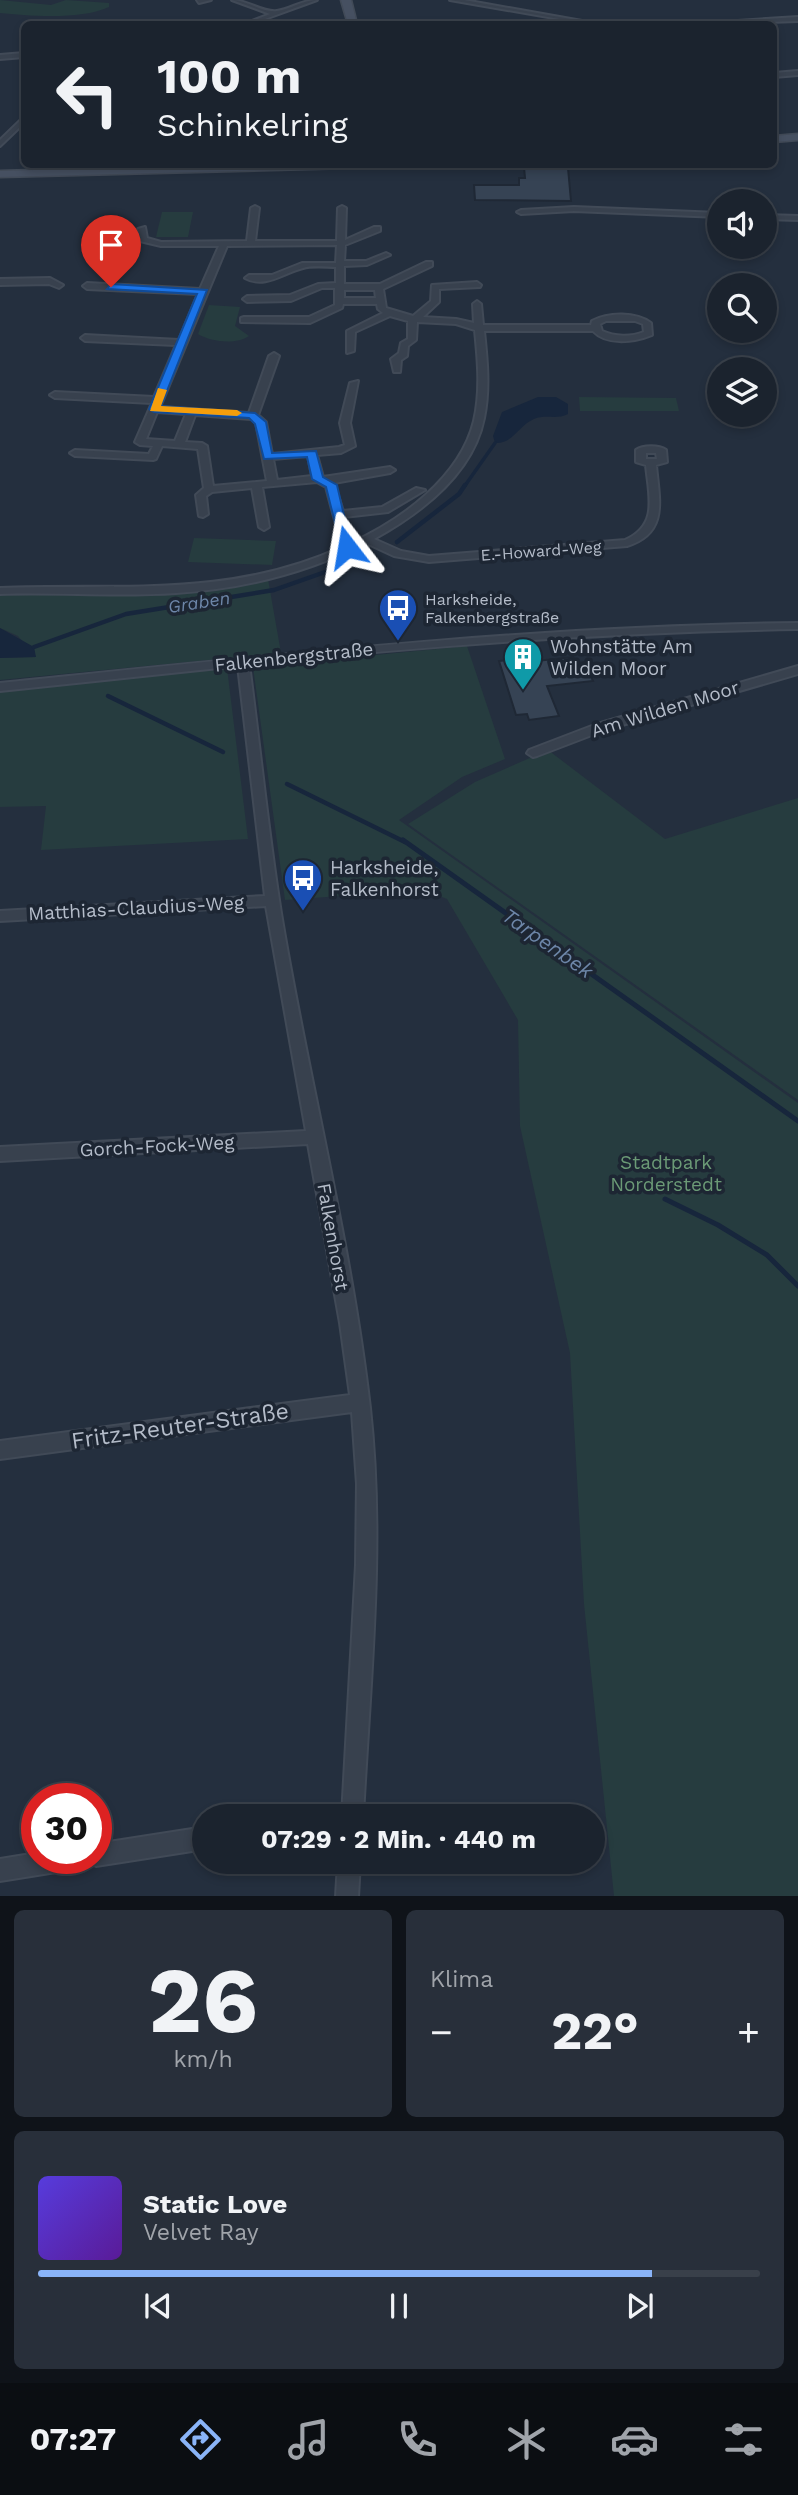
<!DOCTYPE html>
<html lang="de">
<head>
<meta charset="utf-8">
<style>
	:root { --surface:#1b232e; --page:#282f3a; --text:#f1f3f6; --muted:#a0a4aa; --line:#39404a; --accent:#8ab4f8 }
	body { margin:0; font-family:"Work Sans",sans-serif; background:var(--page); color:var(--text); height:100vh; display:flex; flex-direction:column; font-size:26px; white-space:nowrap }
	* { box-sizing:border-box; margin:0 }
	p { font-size:23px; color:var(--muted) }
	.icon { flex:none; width:38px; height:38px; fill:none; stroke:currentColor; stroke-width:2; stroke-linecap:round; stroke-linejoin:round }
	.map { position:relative; height:1896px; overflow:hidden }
	.panel { display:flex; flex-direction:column; gap:14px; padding:14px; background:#0f1319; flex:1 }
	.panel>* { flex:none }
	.guide { position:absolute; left:21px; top:21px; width:756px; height:147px; border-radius:10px; box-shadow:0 4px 10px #0003,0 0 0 2px var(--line); background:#1b232e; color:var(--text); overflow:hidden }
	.buttons { position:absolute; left:707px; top:189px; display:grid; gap:14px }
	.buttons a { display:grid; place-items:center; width:70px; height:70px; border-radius:50%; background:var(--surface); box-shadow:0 4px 10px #0003,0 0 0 2px var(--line); font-size:35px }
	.speed { position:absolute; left:21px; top:1783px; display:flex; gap:14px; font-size:35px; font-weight:700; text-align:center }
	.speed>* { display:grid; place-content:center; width:91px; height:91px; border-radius:50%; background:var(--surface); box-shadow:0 4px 10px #0003,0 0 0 2px var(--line); line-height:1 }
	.speed .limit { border:10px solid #d22; background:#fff; color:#111 }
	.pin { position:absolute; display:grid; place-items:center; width:60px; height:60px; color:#fff; margin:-72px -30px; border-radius:50% 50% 50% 0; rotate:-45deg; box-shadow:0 0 7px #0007 }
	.pin .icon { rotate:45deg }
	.me { position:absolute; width:77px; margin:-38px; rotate:346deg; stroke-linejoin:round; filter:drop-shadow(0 0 5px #0008) }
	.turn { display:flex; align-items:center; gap:24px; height:147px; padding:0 21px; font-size:32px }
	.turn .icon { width:91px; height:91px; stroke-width:2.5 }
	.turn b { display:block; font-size:49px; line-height:60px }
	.big { font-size:52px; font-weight:700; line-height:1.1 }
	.panel .tile { flex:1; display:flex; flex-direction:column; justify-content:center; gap:10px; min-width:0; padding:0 24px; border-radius:10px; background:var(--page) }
	.panel .dial { align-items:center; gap:0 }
	.dial b { font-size:91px; line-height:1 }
	.song { display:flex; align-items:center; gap:21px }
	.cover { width:84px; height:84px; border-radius:10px; background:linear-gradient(135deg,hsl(250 70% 55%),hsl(270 70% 35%)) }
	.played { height:7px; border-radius:4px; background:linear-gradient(90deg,var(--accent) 85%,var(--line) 85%) }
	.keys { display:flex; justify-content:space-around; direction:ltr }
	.heat { display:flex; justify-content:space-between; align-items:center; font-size:38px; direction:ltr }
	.panel .tiles { flex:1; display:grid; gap:14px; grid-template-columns:1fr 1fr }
	.tile:last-child { grid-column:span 2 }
	.trip { position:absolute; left:192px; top:1804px; width:413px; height:70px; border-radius:35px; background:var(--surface); box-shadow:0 4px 10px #0003,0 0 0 2px var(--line); font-weight:700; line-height:70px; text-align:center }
	.dock { display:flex; height:112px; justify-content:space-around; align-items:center; background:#0b0e12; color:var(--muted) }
	.dock .icon { width:49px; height:49px }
	.dock .current { color:var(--accent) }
	.dock b { font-size:32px; color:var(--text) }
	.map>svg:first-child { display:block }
</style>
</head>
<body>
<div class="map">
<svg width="798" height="1897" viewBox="0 0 798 1897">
	<rect width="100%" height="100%" fill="#242f3e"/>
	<g fill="#263c3f">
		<path d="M0,0l51,5 15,-5 43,3v4c-27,13 -80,9 -109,6z"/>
		<path d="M162,212h31l-5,25h-32z"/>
		<path d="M209,305l31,2 -5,19 14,10c-13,9 -38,6 -51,-2z"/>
		<path d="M579,397l97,1 3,13h-99z"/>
		<path d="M194,538l82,3 -4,24 -84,-3z"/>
		<path d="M268,579l13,74 -281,27v-22l35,-1 -17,-21 -18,-8v-33l177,-2z"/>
		<path d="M467,646l38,113 -43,18 -63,43 399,283v793h-184l-30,-292 -14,-251 -50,-227 -2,-106 -71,-121 -23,-9 -139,10 -32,-233z"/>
		<path d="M227,668l21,171 -207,11 5,-44 -46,1v-115z"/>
		<path d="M548,750l117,89 133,-41v302l-390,-276 67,-42z"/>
	</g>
	<g fill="#17263c">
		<path d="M538,397h18l12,7v10c-11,6 -23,0 -34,5 -15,6 -21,25 -39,24l-2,-7 9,-24z"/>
		<path d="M0,628l34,19 2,10 -36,1z"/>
	</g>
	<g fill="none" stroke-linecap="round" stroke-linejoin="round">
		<path stroke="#17263c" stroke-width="3.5" d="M464,487l31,-44"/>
		<g stroke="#17263c" stroke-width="4.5">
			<path d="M397,542l62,-48 6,-9"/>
			<path d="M34,647l92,-33 148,-24 91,-32"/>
			<path d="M108,696l115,56"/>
			<path d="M287,784l118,58"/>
		</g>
		<g stroke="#17263c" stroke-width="5">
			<path d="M403,840l395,281"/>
			<path d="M665,1199l53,26 49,30 31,31"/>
		</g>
	</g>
	<g fill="#364354" stroke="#1f2835" stroke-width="2">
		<path d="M524,167l44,1 3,33 -96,-1 -1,-15h45v-7h6z"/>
		<path d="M573,657l3,6 9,-1 8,19 -46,5 12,30 -30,4 -2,-6 -11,1 -17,-54 17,-2 2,4z"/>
	</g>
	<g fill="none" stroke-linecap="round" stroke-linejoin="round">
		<g stroke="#414a57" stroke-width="4">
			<g id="street">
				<path d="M197,0h14l-12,3z"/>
				<path d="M232,0c15,0 31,13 45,11 14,-2 25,-11 40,-11l-66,24h-7l26,-10z"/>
				<path d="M450,0h14l135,24h-11z"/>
				<path d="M798,17v4l-79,3 3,-2z"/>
				<path d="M24,53v4l-24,2v-4z"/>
				<path d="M798,71v4l-24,2v-4z"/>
				<path d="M24,117v6l-24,23v-6z"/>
				<path d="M255,206l4,2 -4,33h82l1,-33 4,-2 4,2 -1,32 29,-13h6v4l-35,14 -1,16h22l20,-8 4,2 -23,10 -23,1v18h36l46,-22h6v4l-49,23 3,19 27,8 18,-15 1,-16 45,-3 4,3 -1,2 -41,2v13l-16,15 33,2 18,4 -1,-19 4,-3 4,3 2,21h108l1,-4c17,-9 44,-9 59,2l1,12c-17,7 -45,11 -59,-4h-109c3,28 6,58 0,87 -11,56 -63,95 -110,121l27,12 28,5 196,-16c34,-15 24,-44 21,-75l-10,-3v-12c7,-5 23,-5 30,0l1,12 -11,3c3,35 13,68 -29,81l-198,16 -35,-6 -28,-13c-59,30 -124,46 -190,50 -58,4 -117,-1 -176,1v-6c120,-5 228,11 342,-41l-16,-60 -9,-5 -55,5 7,40 -5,3 -5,-3 -7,-39 -40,4 -6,4 2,18 -5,3 -4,-1 -3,-21 8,-7 -6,-39 -36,-3 -6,13 -3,1 -78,-4 -5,-3 5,-3 74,4 4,-8 -13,-1 -5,-3 17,-39 -97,-5 -5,-3 5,-3 99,5 22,-52 -91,-4 -4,-3 4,-3 94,5 19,-46 -111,-5 -4,-3 4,-3 113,6 19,-43h-58l-21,-5 -2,-12 7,-2 2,11 14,4 86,-1 4,-33zM337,245l-1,18h-34l-30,12h-23l-4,3c20,11 38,-5 58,-10 10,-3 23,-1 33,-1v16l-18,1 -28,11 -43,1 -4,3 4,3 44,-1 31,-13h13v17l-26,12h-65l-3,1v4l69,1 32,-15 1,-4h34l1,5 5,4 -36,18v22l7,-2 1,-19 35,-16 18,5v18l-7,4 -2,10 -8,6 3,13h6l1,-12 6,-4 1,-10 8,-6 1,-18 39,2 19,6c3,30 6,61 -1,91 -14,57 -73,99 -123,122l-7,-26 44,-5 37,-22 -9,-2 -34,19 -39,4 -9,-28 56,-10 5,-3 -5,-3 -67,10 -6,-22 24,-2 14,-7 -5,-23 8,-42 -8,2 -10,40 5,22 -6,2 -67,7 -6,-32 -8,-7 21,-59 -5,-3 -5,3 -20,57 -89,-6 67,-161zM344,290h31l1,8h-32zM606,321h29l8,3 1,8c-13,5 -29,5 -42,-1l-2,-7zM157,412l29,2 -11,27 -29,-2zM195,415l56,4 5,4 11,58 -54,5 -6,-40 -5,-3 -17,-1zM646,453h10l1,6h-11zM308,456l4,20 -35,4 -4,-21z"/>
				<path d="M574,207l145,6v4l-145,-6 -53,3 -4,-2 4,-2z"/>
				<path d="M765,215l33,1v4l-33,-1z"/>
				<path d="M50,278l13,7 -4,3 -10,-4 -49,1v-6z"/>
				<path d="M798,623v6c-184,3 -366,16 -549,35 11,83 19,167 32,249 27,165 70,328 89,495 15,135 0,273 -7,408h-21l14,-251 1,-81 -5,-72 -352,47v-18l350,-46 -10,-72 -32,-179 -308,17v-14l306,-16 -40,-225 -266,15v-10l265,-15 -27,-230 -238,25v-8c266,-27 531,-57 798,-60z"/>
				<path d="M798,666v8l-193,56 -68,26 -4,1 -6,-4 2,-3 68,-26z"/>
				<path d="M205,1827v22l-109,17 -8,-3 -1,-5h9v-14z"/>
				<path d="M37,1853v5h49l-3,8 -8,3 -75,12v-22z"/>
				<path d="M338,1862h22l-2,35h-22z"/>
			</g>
		</g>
		<g stroke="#414a57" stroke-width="3">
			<g id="secondary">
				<path d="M341,0h10l6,24h-9z"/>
				<path d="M798,134v6l-24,2v-6z"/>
				<path d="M238,164h154l-5,3 -387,10v-6z"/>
			</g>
		</g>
		<use href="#street" fill="#38414e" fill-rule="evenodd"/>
		<use href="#secondary" fill="#465061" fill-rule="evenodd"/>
	</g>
	<path fill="#1a73e8" stroke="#114b97" stroke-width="2" d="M111,284l96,6 -46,116 94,7 11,9 6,31 44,-2 7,26 14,8 15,65 -11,-3 -15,-60 -14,-8 -5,-22 -43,2 -9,-35 -6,-6 -95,-6 -5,-3 48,-115 -90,-5z"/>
	<path fill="#f59e0b" d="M158,388l9,2 -6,16 76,4 5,3 -5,3 -87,-5z"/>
	<defs>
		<g id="bus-pin" transform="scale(2.0125)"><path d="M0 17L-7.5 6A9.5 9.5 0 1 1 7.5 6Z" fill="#1a4fb4" stroke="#1d2633"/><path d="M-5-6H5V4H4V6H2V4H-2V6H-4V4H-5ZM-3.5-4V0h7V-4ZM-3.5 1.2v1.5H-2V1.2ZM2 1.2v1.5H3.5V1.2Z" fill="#fff"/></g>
		<g id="building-pin" transform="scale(2.0125)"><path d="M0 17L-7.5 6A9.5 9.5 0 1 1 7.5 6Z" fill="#0f9aa8" stroke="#1d2633"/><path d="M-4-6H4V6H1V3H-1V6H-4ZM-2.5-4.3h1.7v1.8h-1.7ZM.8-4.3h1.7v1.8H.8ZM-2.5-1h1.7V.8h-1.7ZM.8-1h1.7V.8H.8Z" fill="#fff"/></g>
	</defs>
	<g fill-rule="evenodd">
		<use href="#bus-pin" x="398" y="608"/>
		<use href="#building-pin" x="523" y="657"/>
		<use href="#bus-pin" x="303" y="878"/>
	</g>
	<g text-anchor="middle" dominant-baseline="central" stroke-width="7" stroke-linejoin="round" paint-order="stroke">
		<g font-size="16" fill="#b4bcc9" stroke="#1d2633">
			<text transform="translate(541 551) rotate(-4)">E.-Howard-Weg</text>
		</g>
		<g font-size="16" fill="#b4bcc9" stroke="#1d2633" text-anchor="start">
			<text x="425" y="599">Harksheide,<tspan x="425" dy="18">Falkenbergstraße</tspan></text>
		</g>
		<g font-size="18" font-style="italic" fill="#6d86a8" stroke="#1d2633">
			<text transform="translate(199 602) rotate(-9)">Graben</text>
		</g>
		<g font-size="19" fill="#b4bcc9" stroke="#1d2633" text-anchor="start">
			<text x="550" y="646">Wohnstätte Am<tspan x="550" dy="22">Wilden Moor</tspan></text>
			<text x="330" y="867">Harksheide,<tspan x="330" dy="22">Falkenhorst</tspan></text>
		</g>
		<g font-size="19" fill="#b4bcc9" stroke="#1d2633">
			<text transform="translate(294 657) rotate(-6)">Falkenbergstraße</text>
			<text transform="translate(665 709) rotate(-17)">Am Wilden Moor</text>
			<text transform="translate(136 908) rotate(-3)">Matthias-Claudius-Weg</text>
			<text transform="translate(157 1146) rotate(-3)">Gorch-Fock-Weg</text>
			<text transform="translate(333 1237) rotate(80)">Falkenhorst</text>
		</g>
		<g font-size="19" fill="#6b9a76" stroke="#1d2633">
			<text x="666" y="1162">Stadtpark<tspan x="666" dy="22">Norderstedt</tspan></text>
		</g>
		<g font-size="21" font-style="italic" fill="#6d86a8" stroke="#1d2633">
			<text transform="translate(548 943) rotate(35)">Tarpenbek</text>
		</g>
		<g font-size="23" fill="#b4bcc9" stroke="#1d2633">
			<text transform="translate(180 1426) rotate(-8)">Fritz-Reuter-Straße</text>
		</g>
	</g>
</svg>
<div class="buttons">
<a><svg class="icon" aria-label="sound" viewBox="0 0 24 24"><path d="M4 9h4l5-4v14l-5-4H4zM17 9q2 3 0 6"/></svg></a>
<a><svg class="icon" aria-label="search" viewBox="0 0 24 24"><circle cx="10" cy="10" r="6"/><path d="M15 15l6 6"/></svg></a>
<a><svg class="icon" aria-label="layers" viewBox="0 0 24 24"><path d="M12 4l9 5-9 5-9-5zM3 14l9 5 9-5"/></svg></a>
</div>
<div class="speed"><div class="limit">30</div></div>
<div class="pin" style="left:111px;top:287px;background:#d93025"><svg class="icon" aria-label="arrive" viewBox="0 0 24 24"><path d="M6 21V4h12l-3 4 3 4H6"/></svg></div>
<svg class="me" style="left:347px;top:547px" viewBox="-20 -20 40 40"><path d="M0-17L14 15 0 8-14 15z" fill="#1a73e8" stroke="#fff" stroke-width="4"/></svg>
<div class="trip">07:29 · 2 Min. · 440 m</div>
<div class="guide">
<div class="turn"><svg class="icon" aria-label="left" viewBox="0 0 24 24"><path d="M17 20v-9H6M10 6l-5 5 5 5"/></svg><div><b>100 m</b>Schinkelring</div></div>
</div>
</div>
<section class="panel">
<div class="tiles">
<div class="tile dial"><b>26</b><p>km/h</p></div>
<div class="tile"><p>Klima</p>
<div class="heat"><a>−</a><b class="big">22°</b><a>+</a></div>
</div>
<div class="tile">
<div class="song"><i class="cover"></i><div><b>Static Love</b><p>Velvet Ray</p></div></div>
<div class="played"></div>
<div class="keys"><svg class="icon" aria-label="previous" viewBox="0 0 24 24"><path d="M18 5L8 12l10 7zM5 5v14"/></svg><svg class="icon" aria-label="pause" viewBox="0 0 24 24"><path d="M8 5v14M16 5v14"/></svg><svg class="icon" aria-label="next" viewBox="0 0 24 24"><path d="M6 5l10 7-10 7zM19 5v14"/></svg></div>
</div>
</div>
</section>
<nav class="dock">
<b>07:27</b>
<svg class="icon current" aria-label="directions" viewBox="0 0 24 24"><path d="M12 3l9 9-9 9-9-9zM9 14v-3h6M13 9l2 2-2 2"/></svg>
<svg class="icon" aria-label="music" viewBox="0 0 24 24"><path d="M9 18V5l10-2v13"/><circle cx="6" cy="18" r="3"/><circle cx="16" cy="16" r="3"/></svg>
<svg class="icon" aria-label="phone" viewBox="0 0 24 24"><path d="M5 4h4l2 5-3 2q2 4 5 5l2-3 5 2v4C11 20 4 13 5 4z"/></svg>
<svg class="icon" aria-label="climate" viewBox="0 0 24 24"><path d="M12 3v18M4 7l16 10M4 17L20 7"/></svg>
<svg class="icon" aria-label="car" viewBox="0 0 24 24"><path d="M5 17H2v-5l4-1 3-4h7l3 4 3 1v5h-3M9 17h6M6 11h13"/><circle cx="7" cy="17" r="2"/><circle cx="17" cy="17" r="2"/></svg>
<svg class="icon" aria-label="filters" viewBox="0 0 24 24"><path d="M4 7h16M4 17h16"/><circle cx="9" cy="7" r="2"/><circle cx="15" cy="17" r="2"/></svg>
</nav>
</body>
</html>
